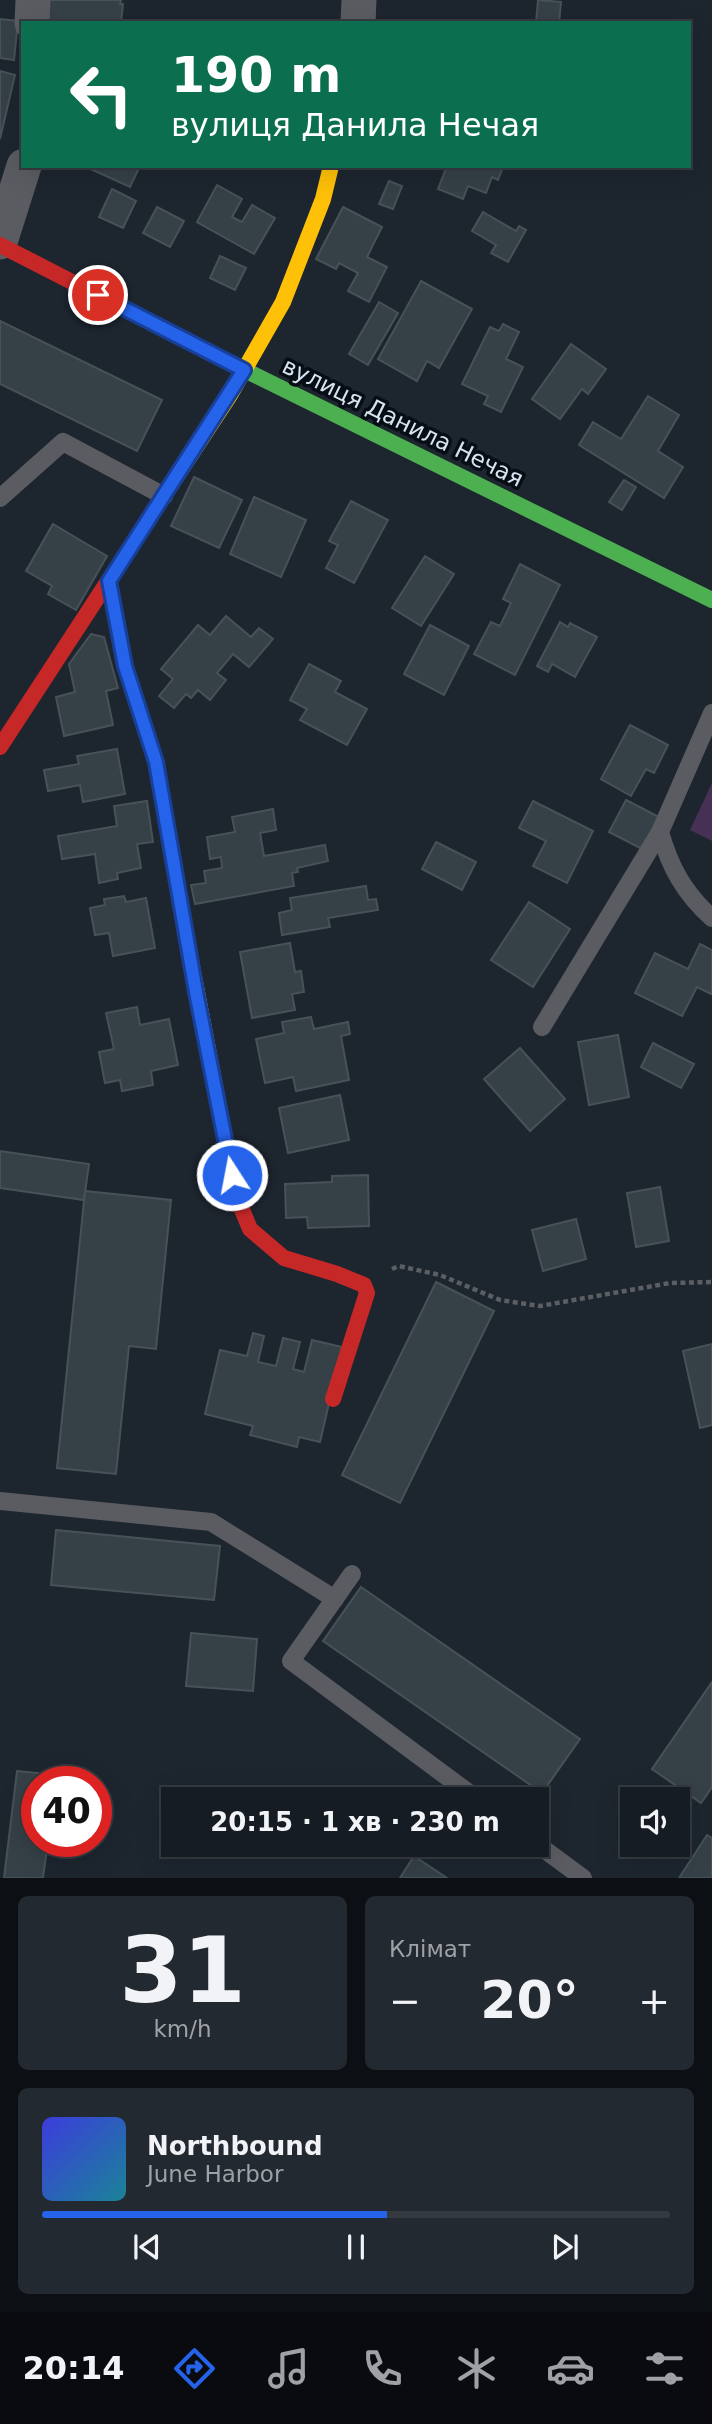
<!DOCTYPE html>
<html lang="uk">
<head>
<meta charset="utf-8">
<style>
	:root { --surface:#161c23; --page:#232930; --text:#f1f3f6; --muted:#9ea1a6; --line:#353a41; --accent:#2563eb }
	body { margin:0; font-family:"DejaVu Sans",sans-serif; background:var(--page); color:var(--text); height:100vh; display:flex; flex-direction:column; font-size:26px; white-space:nowrap }
	* { box-sizing:border-box; margin:0 }
	p { font-size:23px; color:var(--muted) }
	.icon { flex:none; width:38px; height:38px; fill:none; stroke:currentColor; stroke-width:2; stroke-linecap:round; stroke-linejoin:round }
	.map { position:relative; height:1878px; overflow:hidden }
	.side { display:flex; flex-direction:column; gap:18px; padding:18px; background:#0c0f13; flex:1 }
	.side>* { flex:none }
	.banner { position:absolute; left:21px; top:21px; width:670px; height:147px; border-radius:0px; box-shadow:0 7px 28px #0002,0 0 0 2px var(--line); background:#0b6e4f; color:#fff; overflow:hidden }
	.tools { position:absolute; left:620px; top:1787px; display:grid; gap:14px }
	.tools a { display:grid; place-items:center; width:70px; height:70px; border-radius:0px; background:var(--surface); box-shadow:0 7px 28px #0002,0 0 0 2px var(--line); font-size:35px }
	.speed { position:absolute; left:21px; top:1766px; display:flex; gap:14px; font-size:35px; font-weight:700; text-align:center }
	.speed>* { display:grid; place-content:center; width:91px; height:91px; border-radius:50%; background:var(--surface); box-shadow:0 7px 28px #0002,0 0 0 2px var(--line); line-height:1 }
	.speed .limit { border:10px solid #d22; background:#fff; color:#111 }
	.pin { position:absolute; display:grid; place-items:center; width:60px; height:60px; color:#fff; margin:-30px; border:4px solid #fff; border-radius:50%; box-shadow:0 2px 7px #0007 }
	.me { position:absolute; width:77px; margin:-38px; rotate:349deg; stroke-linejoin:round; filter:drop-shadow(0 0 5px #0008) }
	.turn { display:flex; align-items:center; gap:24px; height:147px; padding:0 35px; font-size:32px }
	.turn .icon { width:91px; height:91px; stroke-width:2.5 }
	.turn b { display:block; font-size:49px; line-height:60px }
	.big { font-size:52px; font-weight:700; line-height:1.1 }
	.side .tile { flex:1; display:flex; flex-direction:column; justify-content:center; gap:10px; min-width:0; padding:0 24px; border-radius:10px; background:var(--page) }
	.side .dial { align-items:center; gap:0 }
	.dial b { font-size:91px; line-height:1 }
	.song { display:flex; align-items:center; gap:21px }
	.cover { width:84px; height:84px; border-radius:10px; background:linear-gradient(135deg,hsl(240 70% 55%),hsl(190 70% 35%)) }
	.played { height:7px; border-radius:4px; background:linear-gradient(90deg,var(--accent) 55%,var(--line) 55%) }
	.keys { display:flex; justify-content:space-around; direction:ltr }
	.heat { display:flex; justify-content:space-between; align-items:center; font-size:38px; direction:ltr }
	.side .tiles { flex:1; display:grid; gap:18px; grid-template-columns:1fr 1fr }
	.tile:last-child { grid-column:span 2 }
	.trip { position:absolute; left:161px; top:1787px; width:388px; height:70px; border-radius:0px; background:var(--surface); box-shadow:0 7px 28px #0002,0 0 0 2px var(--line); font-weight:700; line-height:70px; text-align:center }
	.tab-bar { display:flex; height:112px; justify-content:space-around; align-items:center; background:#090b0e; color:var(--muted) }
	.tab-bar .icon { width:49px; height:49px }
	.tab-bar .on { color:var(--accent) }
	.tab-bar b { font-size:32px; color:var(--text) }
	.map>svg:first-child { display:block }
</style>
</head>
<body>
<div class="map">
<svg width="712" height="1878" viewBox="0 0 712 1878">
	<rect width="100%" height="100%" fill="#1d252f"/>
	<path fill="#473056" d="M712,783v58l-22,-11z"/>
	<g fill="#354047" stroke="#475258" stroke-width="2">
		<path d="M47,0h74l-1,4h3l-2,19h-72z"/>
		<path d="M538,0l23,2 -2,21h-23z"/>
		<path d="M0,19l18,2 -4,39 -14,-2z"/>
		<path d="M0,71l15,4 -15,64z"/>
		<path d="M84,166h56l-10,21z"/>
		<path d="M447,166h53l3,1 -5,13 -6,-3 -6,16 -18,-7 -5,13 -25,-10z"/>
		<path d="M389,181l13,5 -9,23 -14,-5z"/>
		<path d="M217,185l25,14 -10,18 10,5 10,-17 23,13 -21,36 -57,-32z"/>
		<path d="M112,189l24,12 -13,27 -24,-11z"/>
		<path d="M157,207l27,14 -14,26 -27,-14z"/>
		<path d="M343,207l39,20 -15,30 20,10 -18,35 -21,-11 10,-18 -19,-10 -3,6 -20,-10z"/>
		<path d="M483,212l33,19 3,-5 7,4 -18,32 -17,-9 5,-8 -24,-14z"/>
		<path d="M220,256l26,12 -11,22 -25,-12z"/>
		<path d="M421,281l51,28 -33,59 -12,-7 -10,20 -39,-22z"/>
		<path d="M379,302l19,11 -30,52 -19,-11z"/>
		<path d="M0,321l162,79 -25,51 -137,-67z"/>
		<path d="M503,324l16,8 -13,27 17,8 -22,45 -17,-8 4,-8 -26,-12 28,-57 9,4z"/>
		<path d="M571,344l35,25 -18,25 -6,-5 -22,30 -28,-20z"/>
		<path d="M648,396l31,19 -21,36 25,16 -19,31 -85,-53 14,-23 28,17z"/>
		<path d="M194,477l48,23 -23,48 -48,-22z"/>
		<path d="M624,480l12,7 -14,23 -13,-8z"/>
		<path d="M254,497l52,23 -25,57 -51,-23z"/>
		<path d="M351,501l37,19 -34,63 -28,-15 12,-23 -9,-4z"/>
		<path d="M53,524l54,32 -31,54 -28,-16 4,-8 -26,-15z"/>
		<path d="M425,556l29,18 -33,52 -29,-18z"/>
		<path d="M520,564l40,21 -45,90 -41,-21 17,-32 9,4 11,-23 -8,-4z"/>
		<path d="M226,616l25,21 8,-9 14,11 -24,28 -16,-13 -16,19 9,7 -16,20 -12,-10 -7,8 -5,-4 -12,14 -15,-12 14,-17 -12,-10 37,-44 12,10z"/>
		<path d="M560,622l8,5 2,-4 27,14 -22,40 -23,-13 -4,8 -11,-6z"/>
		<path d="M430,625l39,21 -25,49 -40,-21z"/>
		<path d="M91,634l13,3 14,51 -12,3 7,34 -49,11 -8,-39 19,-5 -6,-28z"/>
		<path d="M309,664l32,17 -6,11 32,17 -20,36 -47,-25 7,-11 -17,-9z"/>
		<path d="M630,725l38,20 -14,28 -8,-4 -15,27 -30,-17z"/>
		<path d="M117,749l8,45 -42,8 -3,-17 -32,6 -4,-21 35,-6 -2,-8z"/>
		<path d="M626,800l33,17 -17,32 -33,-17z"/>
		<path d="M147,801l6,41 -16,2 4,24 -24,5 1,6 -19,4 -4,-29 -33,5 -4,-23 59,-10 -3,-20z"/>
		<path d="M533,801l60,30 -26,52 -34,-17 13,-25 -27,-13z"/>
		<path d="M273,809l3,21 -16,3 4,23 61,-11 3,16 -31,7 1,4 -6,1 2,13 -99,18 -4,-19 15,-2 -2,-12 18,-3 -1,-11 -11,2 -3,-22 28,-5 -3,-15z"/>
		<path d="M436,842l40,20 -14,28 -40,-21z"/>
		<path d="M366,886l2,14 8,-1 2,11 -50,8 2,9 -48,8 -3,-22 13,-3 -2,-12z"/>
		<path d="M124,896l2,6 20,-4 9,50 -42,8 -4,-23 -14,2 -5,-27 15,-3 -1,-6z"/>
		<path d="M529,902l41,27 -37,58 -42,-27z"/>
		<path d="M290,943l5,29 6,-1 3,21 -12,2 3,16 -43,8 -12,-66z"/>
		<path d="M700,944l12,6v41l-1,3 -14,-7 -15,29 -47,-23 20,-40 33,16z"/>
		<path d="M137,1007l3,18 29,-6 9,46 -27,6 2,14 -31,6 -2,-11 -15,3 -6,-31 15,-3 -8,-36z"/>
		<path d="M311,1017l3,12 34,-7 2,12 -9,2 8,44 -53,11 -3,-14 -28,6 -9,-44 28,-6 -2,-11z"/>
		<path d="M618,1035l11,62 -40,8 -11,-63z"/>
		<path d="M653,1043l41,21 -13,24 -40,-21z"/>
		<path d="M520,1048l45,51 -35,32 -46,-52z"/>
		<path d="M340,1095l9,45 -61,13 -9,-45z"/>
		<path d="M0,1151l89,13 -5,36 -84,-12z"/>
		<path d="M368,1175l1,51 -61,2 -1,-11 -21,1 -1,-34 47,-2v-6z"/>
		<path d="M660,1187l9,54 -33,6 -9,-54z"/>
		<path d="M85,1191l86,9 -15,149 -27,-3 -13,128 -59,-6z"/>
		<path d="M576,1219l10,40 -43,12 -11,-41z"/>
		<path d="M436,1282l58,29 -94,192 -58,-28z"/>
		<path d="M253,1333l11,3 -6,26 18,4 7,-28 17,4 -7,27 11,3 8,-32 30,7 -22,95 -21,-5 -2,10 -47,-12 3,-9 -48,-12 15,-64 27,6z"/>
		<path d="M712,1344v81l-12,3 -17,-77z"/>
		<path d="M56,1530l164,16 -6,54 -163,-15z"/>
		<path d="M361,1587l219,152 -38,54 -219,-152z"/>
		<path d="M191,1633l66,6 -4,52 -67,-5z"/>
		<path d="M712,1682v105l-11,16 -49,-34z"/>
		<path d="M17,1771l39,4 -1,7h-18v59h11l-5,37h-39z"/>
		<path d="M707,1835l5,3v40h-33z"/>
		<path d="M414,1856l33,22h-47z"/>
	</g>
	<g fill="none" stroke-linecap="round" stroke-linejoin="round">
		<path stroke="#5b5f64" stroke-width="4.5" stroke-dasharray="5 3.5" stroke-linecap="butt" d="M392,1269l7,-3 41,9 60,25 40,6 130,-23 42,-1"/>
		<g stroke="#5b5c61" stroke-width="18">
			<path d="M0,498l63,-56 101,54"/>
			<path d="M712,713l-52,119c10,35 24,61 52,86"/>
			<path d="M542,1027l118,-195"/>
			<path d="M0,1501l211,21 124,77"/>
			<path d="M352,1574l-61,87 186,138"/>
			<path d="M537,1844l46,34"/>
		</g>
		<g stroke="#5b5c61" stroke-width="35">
			<path d="M32,23l1,-23"/>
			<path d="M358,23l1,-23"/>
			<path d="M0,242l24,-76"/>
		</g>
		<path stroke="#4caf50" stroke-width="16" d="M218,357l494,243"/>
		<g stroke="#ffc107" stroke-width="16">
			<path d="M163,497l67,-102 53,-93 40,-103 8,-33"/>
			<path d="M184,925l52,270"/>
		</g>
		<g stroke="#c62828" stroke-width="16">
			<path d="M0,245l218,112"/>
			<path d="M109,581l16,85 31,97 28,162"/>
			<path d="M0,747l163,-250"/>
			<path d="M236,1195l14,34 34,29 53,16 27,11 3,8 -34,106"/>
		</g>
	</g>
	<g fill="none" stroke-linecap="round" stroke-linejoin="round">
		<g stroke="#184099" stroke-width="18">
			<path id="route" d="M98,295l146,75 -135,211 16,85 31,96 40,230 36,183"/>
		</g>
		<use href="#route" stroke="#2563eb" stroke-width="12"/>
	</g>
	<g text-anchor="middle" dominant-baseline="central" stroke-width="7" stroke-linejoin="round" paint-order="stroke">
		<g font-size="23" fill="#d9e3f0" stroke="#070d15">
			<text transform="translate(403 422) rotate(26)">вулиця Данила Нечая</text>
		</g>
	</g>
</svg>
<div class="tools">
<a><svg class="icon" aria-label="sound" viewBox="0 0 24 24"><path d="M4 9h4l5-4v14l-5-4H4zM17 9q2 3 0 6"/></svg></a>
</div>
<div class="speed"><div class="limit">40</div></div>
<div class="pin" style="left:98px;top:295px;background:#d93025"><svg class="icon" aria-label="arrive" viewBox="0 0 24 24"><path d="M6 21V4h12l-3 4 3 4H6"/></svg></div>
<svg class="me" style="left:232px;top:1175px" viewBox="-20 -20 40 40"><circle r="17" fill="#2563eb" stroke="#fff" stroke-width="3"/><path d="M0-11L8 9 0 5-8 9z" fill="#fff"/></svg>
<div class="trip">20:15 · 1 хв · 230 m</div>
<div class="banner">
<div class="turn"><svg class="icon" aria-label="left" viewBox="0 0 24 24"><path d="M17 20v-9H6M10 6l-5 5 5 5"/></svg><div><b>190 m</b>вулиця Данила Нечая</div></div>
</div>
</div>
<section class="side">
<div class="tiles">
<div class="tile dial"><b>31</b><p>km/h</p></div>
<div class="tile"><p>Клімат</p>
<div class="heat"><a>−</a><b class="big">20°</b><a>+</a></div>
</div>
<div class="tile">
<div class="song"><i class="cover"></i><div><b>Northbound</b><p>June Harbor</p></div></div>
<div class="played"></div>
<div class="keys"><svg class="icon" aria-label="previous" viewBox="0 0 24 24"><path d="M18 5L8 12l10 7zM5 5v14"/></svg><svg class="icon" aria-label="pause" viewBox="0 0 24 24"><path d="M8 5v14M16 5v14"/></svg><svg class="icon" aria-label="next" viewBox="0 0 24 24"><path d="M6 5l10 7-10 7zM19 5v14"/></svg></div>
</div>
</div>
</section>
<nav class="tab-bar">
<b>20:14</b>
<svg class="icon on" aria-label="directions" viewBox="0 0 24 24"><path d="M12 3l9 9-9 9-9-9zM9 14v-3h6M13 9l2 2-2 2"/></svg>
<svg class="icon" aria-label="music" viewBox="0 0 24 24"><path d="M9 18V5l10-2v13"/><circle cx="6" cy="18" r="3"/><circle cx="16" cy="16" r="3"/></svg>
<svg class="icon" aria-label="phone" viewBox="0 0 24 24"><path d="M5 4h4l2 5-3 2q2 4 5 5l2-3 5 2v4C11 20 4 13 5 4z"/></svg>
<svg class="icon" aria-label="climate" viewBox="0 0 24 24"><path d="M12 3v18M4 7l16 10M4 17L20 7"/></svg>
<svg class="icon" aria-label="car" viewBox="0 0 24 24"><path d="M5 17H2v-5l4-1 3-4h7l3 4 3 1v5h-3M9 17h6M6 11h13"/><circle cx="7" cy="17" r="2"/><circle cx="17" cy="17" r="2"/></svg>
<svg class="icon" aria-label="filters" viewBox="0 0 24 24"><path d="M4 7h16M4 17h16"/><circle cx="9" cy="7" r="2"/><circle cx="15" cy="17" r="2"/></svg>
</nav>
</body>
</html>
